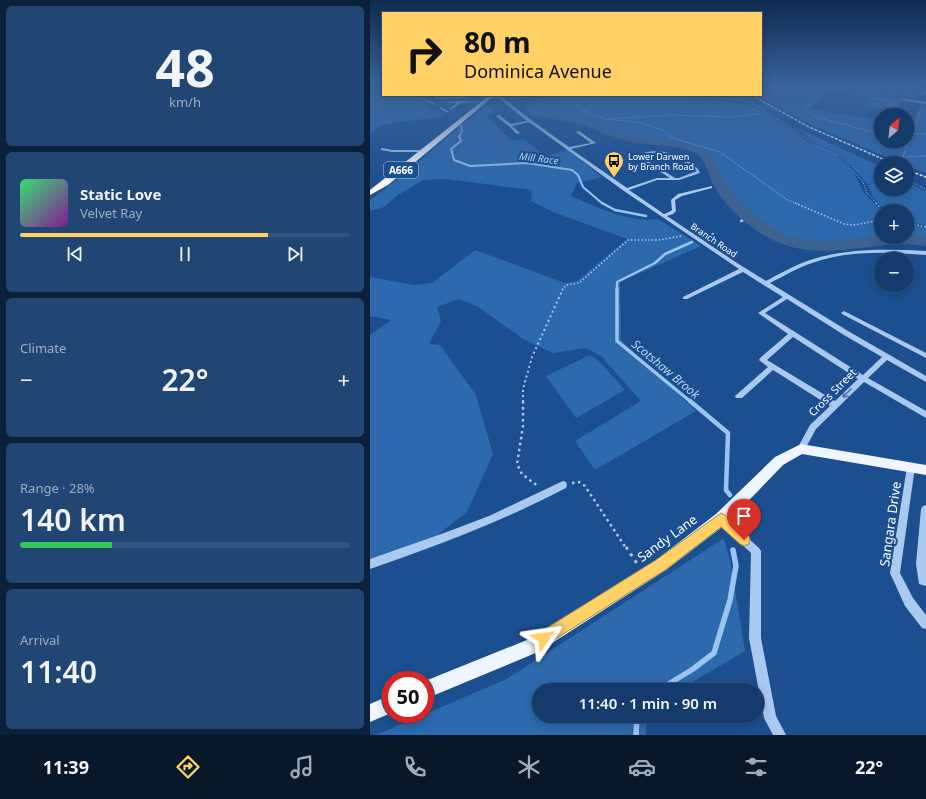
<!DOCTYPE html>
<html lang="en">
<head>
<meta charset="utf-8">
<style>
	:root { --surface:#143b6b; --page:#214673; --text:#f1f3f6; --muted:#9dadc1; --line:#33557e; --accent:#ffd166 }
	body { margin:0; font-family:"Noto Sans",sans-serif; background:var(--page); color:var(--text); height:100vh; display:flex; flex-direction:column; font-size:15px; white-space:nowrap }
	* { box-sizing:border-box; margin:0 }
	p { font-size:13px; color:var(--muted) }
	.icon { flex:none; width:22px; height:22px; fill:none; stroke:currentColor; stroke-width:2; stroke-linecap:round; stroke-linejoin:round }
	.map { position:relative; flex:1; overflow:hidden }
	.side { display:flex; flex-direction:column; gap:6px; padding:6px; background:#0b203b; width:370px }
	.side>* { flex:none }
	.hud { position:absolute; left:12px; top:12px; width:380px; height:84px; border-radius:0px; box-shadow:0 2px 10px #0003,0 0 0 1px var(--line); background:#ffd166; color:#111; overflow:hidden }
	.needle { width:26px; rotate:28deg }
	.buttons { position:absolute; left:504px; top:108px; display:grid; gap:8px }
	.buttons a { display:grid; place-items:center; width:40px; height:40px; border-radius:50%; background:var(--surface); box-shadow:0 2px 10px #0003,0 0 0 1px var(--line); font-size:20px }
	.speed { position:absolute; left:12px; top:671px; display:flex; gap:8px; font-size:20px; font-weight:700; text-align:center }
	.speed>* { display:grid; place-content:center; width:52px; height:52px; border-radius:50%; background:var(--surface); box-shadow:0 2px 10px #0003,0 0 0 1px var(--line); line-height:1 }
	.speed .limit { border:6px solid #d22; background:#fff; color:#111 }
	.pin { position:absolute; display:grid; place-items:center; width:34px; height:34px; color:#fff; margin:-41px -17px; border-radius:50% 50% 50% 0; rotate:-45deg; box-shadow:0 0 4px #0007 }
	.pin .icon { rotate:45deg }
	.me { position:absolute; width:44px; margin:-22px; rotate:58deg; stroke-linejoin:round; filter:drop-shadow(0 0 3px #0008) }
	.turn { display:flex; align-items:center; gap:14px; height:84px; padding:0 16px; font-size:18px }
	.turn .icon { width:52px; height:52px; stroke-width:2.5 }
	.turn b { display:block; font-size:28px; line-height:34px }
	.big { font-size:30px; font-weight:600; line-height:1.1 }
	.side .widget { flex:1; display:flex; flex-direction:column; justify-content:center; gap:6px; min-width:0; padding:0 14px; border-radius:6px; background:var(--page) }
	.side .dial { align-items:center; gap:0 }
	.dial b { font-size:52px; line-height:1 }
	.song { display:flex; align-items:center; gap:12px }
	.cover { width:48px; height:48px; border-radius:6px; background:linear-gradient(135deg,hsl(140 70% 55%),hsl(290 70% 35%)) }
	.played { height:4px; border-radius:2px; background:linear-gradient(90deg,var(--accent) 75%,var(--line) 75%) }
	.keys { display:flex; justify-content:space-around; direction:ltr }
	.heat { display:flex; justify-content:space-between; align-items:center; font-size:22px; direction:ltr }
	.charge { height:6px; border-radius:3px; background:linear-gradient(90deg,#34c759 28%,var(--line) 0) }
	.trip { position:absolute; left:162px; top:683px; width:232px; height:40px; border-radius:20px; background:var(--surface); box-shadow:0 2px 10px #0003,0 0 0 1px var(--line); font-weight:600; line-height:40px; text-align:center }
	.menu { display:flex; height:64px; justify-content:space-around; align-items:center; background:#08182b; color:var(--muted) }
	.menu .icon { width:28px; height:28px }
	.menu .selected { color:var(--accent) }
	.menu b { font-size:18px; color:var(--text) }
	main { display:flex; flex:1; min-height:0 }
	.map>svg:first-child { display:block }
</style>
</head>
<body>
<main>
<section class="side">
<div class="widget dial"><b>48</b><p>km/h</p></div>
<div class="widget">
<div class="song"><i class="cover"></i><div><b>Static Love</b><p>Velvet Ray</p></div></div>
<div class="played"></div>
<div class="keys"><svg class="icon" aria-label="previous" viewBox="0 0 24 24"><path d="M18 5L8 12l10 7zM5 5v14"/></svg><svg class="icon" aria-label="pause" viewBox="0 0 24 24"><path d="M8 5v14M16 5v14"/></svg><svg class="icon" aria-label="next" viewBox="0 0 24 24"><path d="M6 5l10 7-10 7zM19 5v14"/></svg></div>
</div>
<div class="widget"><p>Climate</p>
<div class="heat"><a>−</a><b class="big">22°</b><a>+</a></div>
</div>
<div class="widget"><p>Range · 28%</p><b class="big">140 km</b><div class="charge"></div></div>
<div class="widget"><p>Arrival</p><b class="big">11:40</b></div>
</section>
<div class="map">
<svg width="556" height="735" viewBox="0 0 556 735">
	<rect width="100%" height="100%" fill="#1b4f8f"/>
	<g fill="#2e69ad">
		<path d="M0,85h13v10h42l-4,5 10,10 14,3v3l-64,9 -11,9v-39l4,-1 2,-3 -6,-2z"/>
		<path d="M391,85h147l18,5 -9,2 -30,-5 -3,5 14,2 -5,6 -67,-9 -16,18 71,11v21h26v-18l6,-1 7,-17 6,5v63l-19,-7v-3h-7l-11,-5 -79,-34 -54,-29h5z"/>
		<path d="M191,95h113l76,10 43,25 16,13 26,11 19,19 10,20 17,18v26h18l-64,7 -31,-1 -12,-2 -13,-5 -13,-8 -42,-41 -12,-26 -5,-7 -7,-4 -83,-16 -27,-11 -54,-12 2,-7z"/>
		<path d="M311,95h62l19,12 -11,-5z"/>
		<path d="M117,105l8,7 -8,5 24,23 13,-1 21,17 22,-6 35,27 -25,6 -6,13c24,11 60,27 87,23l43,27 -81,36 1,58 75,71 -101,59 -20,-29 66,-40 -40,-45 -15,-8 -33,5 -30,-14 -46,-33 -18,-7 -22,8 4,14 -12,23 11,1 36,50 17,59 -26,58 -35,27 -62,20v-224l21,-15 -21,-4v-39l44,8 18,-2 43,-33 90,33 12,-2 50,-42 -74,-27 -22,-11 1,-11 -86,-11 -23,1 -25,15 -14,12 -14,4v-11c41,-29 77,-65 117,-95z"/>
		<path d="M427,128l78,36 4,-1 2,2v24h26v-8l19,11v33l-19,-3v-11h-22l-12,-14 -7,-15 -27,-28 -23,-10z"/>
		<path d="M537,224l19,4v12l-19,-4z"/>
		<path d="M220,355l10,7 25,28 -49,28 -30,-42z"/>
		<path d="M354,538l7,27 14,86 -66,39h-140v26h107v19h-270l131,-56z"/>
	</g>
	<g fill="none" stroke-linecap="round" stroke-linejoin="round">
		<g stroke="#9cc4f0" stroke-width="1.5">
			<path d="M56,95l-3,4 12,5"/>
			<path d="M71,108l7,4"/>
			<path d="M89,137l3,-6 -1,-6"/>
		</g>
		<path stroke="#9cc4f0" stroke-width="2" d="M89,136l2,5 -10,8 3,11 16,6 57,-3 45,7 6,5 5,12 20,17"/>
		<g stroke="#9cc4f0" stroke-width="2.5">
			<path d="M232,203l13,7 31,6"/>
			<path d="M371,221l9,-4"/>
			<path d="M338,237l5,-3"/>
			<path d="M247,290v-8l38,-19 10,-9 27,-12"/>
		</g>
		<path stroke="#9cc4f0" stroke-width="3.5" d="M247,289v52l74,61"/>
		<path stroke="#9cc4f0" stroke-width="4.5" d="M320,401l38,32 -2,57 4,5"/>
		<g stroke="#9cc4f0" stroke-width="5.5">
			<path d="M289,690l34,-21 21,-16 16,-53 6,-34 -3,-16"/>
			<path d="M266,735l1,-19"/>
		</g>
		<path fill="#3c6290" fill-rule="evenodd" d="M180,95h11l-26,13 57,14 34,13 61,9 20,7 7,8 13,27 12,15 29,24 21,12 32,5 60,-6v1h26l1,-3 18,2v10c-46,-8 -92,14 -138,0 -30,-9 -58,-33 -74,-60 -6,-11 -7,-27 -19,-33 -19,-9 -43,-7 -63,-11 -16,-3 -30,-10 -46,-16 -10,-3 -21,-5 -32,-7 -8,-2 -23,-3 -29,-9l2,-6z"/>
		<g stroke="#a9c9ee" stroke-width="1" stroke-dasharray="1 1.5" stroke-linecap="butt">
			<path d="M447,85l2,7 -13,18 9,7 66,17"/>
			<path d="M229,95l-23,10 4,4 24,10 33,3 26,8 12,9 45,13 66,47 12,5"/>
			<path d="M306,95l66,6 15,5 41,26 15,12 25,11 25,27 4,11 10,11"/>
			<path d="M144,99l22,-4"/>
			<path d="M239,119l60,-4 62,2 36,-4"/>
			<path d="M537,134h19"/>
			<path d="M533,157l23,-1"/>
			<path d="M515,163l18,-6 18,-48"/>
			<path d="M537,179l19,11"/>
		</g>
		<g stroke="#a9c9ee" stroke-width="1.5" stroke-dasharray="1.5 2" stroke-linecap="butt">
			<path d="M425,203l49,21 10,1 27,-5"/>
			<path d="M506,203l7,8"/>
			<path d="M537,223l19,4"/>
			<path d="M192,290l4,-5 13,-2 49,-43h31l22,-4"/>
		</g>
		<path stroke="#a9c9ee" stroke-width="2" stroke-dasharray="2 3" stroke-linecap="butt" d="M153,402v-13l9,-32 31,-68"/>
		<g stroke="#a9c9ee" stroke-width="2.5" stroke-dasharray="2.5 3.5" stroke-linecap="butt">
			<path d="M153,401v25l-6,38 5,10 17,13"/>
			<path d="M202,483l7,-1 6,4 41,62"/>
		</g>
		<path stroke="#a9c9ee" stroke-width="3" stroke-dasharray="3 5" stroke-linecap="butt" d="M256,547l12,18"/>
		<g fill="#a9c9ee" fill-rule="evenodd">
			<path d="M556,91v2l-4,2v-2z"/>
			<path d="M115,95l17,2 29,23 38,27 22,-4 -15,-11 3,-1 17,12 -25,6 56,39 30,-10h13l-30,-19 1,-5c5,-2 10,-3 15,-3 11,-1 42,12 44,22l-21,7h-22l-28,10 35,24 5,-2 3,-2 -1,-10 7,-6 34,-8v2l-30,8 -7,4 1,11 -3,3 -6,2 70,47 29,18c15,-8 29,-16 44,-21 38,-12 77,-11 116,-9v4c-38,-3 -78,-5 -114,8 -15,5 -28,13 -42,20l78,48 78,45v6l-39,-22 -19,18 58,33v7l-62,-36 -48,47 -12,22 -3,1 -3,-1 -1,-2 13,-24 20,-19 -57,-36 -31,28h-6l-1,-2 33,-29 -9,-7 1,-2 28,-24 -30,-21 25,-16 -40,-25 -56,27h-4v-2l56,-28 -115,-78 -95,-69 -17,4 8,7 -3,1 -8,-8 -12,-9v-2h2l12,9 16,-3 -27,-22 -14,-2zM280,153c15,-1 37,8 47,18l-18,7h-4l-32,-20 1,-2zM417,299l57,36 38,22 -19,18 -98,-62zM423,337l65,42 -23,22 -68,-41z"/>
			<path d="M96,96l1,2 -31,1 -1,-1z"/>
			<path d="M527,98l29,4v2l-27,-4 -2,3h-4z"/>
			<path d="M91,101l22,1 -22,1 -10,7 -1,-2 7,-5h-20z"/>
			<path d="M12,148l10,2h31l2,1 -2,1h-31l-11,-2v-2z"/>
			<path d="M474,311l82,42v5l-84,-44 -1,-1z"/>
			<path d="M541,463l3,1 1,3 -15,106 13,25 13,17v14l-4,-1 -17,-22 -15,-33 17,-106 1,-3z"/>
			<path d="M193,481l3,1 1,3 -1,3c-63,33 -129,58 -196,81v-10l74,-26 45,-17z"/>
			<path d="M556,505v81l-7,-2 -3,-20 5,-55 2,-3z"/>
			<path d="M351,515l3,1 35,32 2,3v87l15,78 10,19h-13l-9,-17 -15,-80 2,-85 -33,-31 -2,-3 2,-3z"/>
		</g>
		<g fill="#f0f6ff" fill-rule="evenodd">
			<path d="M431,444l125,21v10l-124,-21 -19,11 -57,59 -60,46 -128,82 -113,47v-18l102,-41 129,-80 60,-46 59,-57z"/>
			<path d="M21,695v18l-21,9v-18z"/>
		</g>
		<path fill="#fff" fill-rule="evenodd" d="M120,95h5l-107,90 -18,10v-5z"/>
		<g stroke="#fff" stroke-width="1.5" stroke-dasharray="3 1.5" stroke-linecap="butt">
			<path d="M381,95l58,32 83,36"/>
			<path d="M537,170l19,7"/>
		</g>
	</g>
	<g fill="#3a679d">
		<path d="M521,85h22l1,2 4,1 -4,10 -26,-6z"/>
		<path d="M532,99l-6,16 -13,-2 1,-4 -19,-3 2,-6z"/>
	</g>
	<path fill="#305480" d="M138,95h8v1l-7,1z"/>
	<g fill="#4478b7" stroke="#305480">
		<path d="M526,85h17l1,2 4,1 -1,2z"/>
		<path d="M499,96l33,3 -4,9 -13,-1 2,-5 -20,-2z"/>
	</g>
	<defs><path id="oneway-shaft" d="M-6 0H5M1.5-3L5.5 0L1.5 3" fill="none" stroke-width="1.6" stroke-linecap="round" stroke-linejoin="round"/></defs>
	<use stroke="#4674ac" href="#oneway-shaft" transform="translate(477 393) rotate(135)"/>
	<linearGradient id="sky" x2="0" y2="1"><stop stop-color="#0f2b4f"/><stop offset="0.45" stop-color="#39639b"/><stop offset="1" stop-color="#39639b" stop-opacity="0"/></linearGradient>
	<rect width="556" height="188" fill="url(#sky)"/>
	<path fill="#ffd166" stroke="#a68842" d="M351,513l4,2 24,21 1,4 -1,4 -5,2 -4,-2 -19,-17 -56,43 -116,73 -5,2 -5,-2 -2,-5 2,-5 117,-73z"/>
	<defs>
		<g id="bus-pin" transform="scale(1)"><path d="M0 17L-7.5 6A9.5 9.5 0 1 1 7.5 6Z" fill="#ffd166" stroke="#1b4f8f"/><path d="M-5-6H5V4H4V6H2V4H-2V6H-4V4H-5ZM-3.5-4V0h7V-4ZM-3.5 1.2v1.5H-2V1.2ZM2 1.2v1.5H3.5V1.2Z" fill="#111"/></g>
	</defs>
	<g fill-rule="evenodd">
		<use href="#bus-pin" x="244" y="161"/>
	</g>
	<g text-anchor="middle" dominant-baseline="central" stroke-width="4" stroke-linejoin="round" paint-order="stroke">
		<g font-size="9" fill="#fff" stroke="#1b4f8f" text-anchor="start">
			<text x="258" y="156">Lower Darwen<tspan x="258" dy="10">by Branch Road</tspan></text>
		</g>
		<g font-size="9" fill="#fff" stroke="#1b4f8f">
			<text transform="translate(344 240) rotate(34)">Branch Road</text>
		</g>
		<g font-size="10" font-style="italic" fill="#b5d3f5" stroke="#1b4f8f">
			<text transform="translate(169 158) rotate(7)">Mill Race</text>
		</g>
		<rect fill="#1b4f8f" stroke="#bbcadd" stroke-width="1" x="14" y="162" width="34" height="16" rx="3"/>
		<g font-size="10" font-weight="bold" fill="#fff">
			<text x="31" y="170">A666</text>
		</g>
		<g font-size="11" fill="#fff" stroke="#1b4f8f">
			<text transform="translate(462 392) rotate(-45)">Cross Street</text>
		</g>
		<g font-size="12" font-style="italic" fill="#b5d3f5" stroke="#1b4f8f">
			<text transform="translate(296 369) rotate(40)">Scotshaw Brook</text>
		</g>
		<g font-size="13" fill="#fff" stroke="#1b4f8f">
			<text transform="translate(520 524) rotate(-82)">Sangara Drive</text>
			<text transform="translate(297 538) rotate(-36)">Sandy Lane</text>
		</g>
	</g>
</svg>
<div class="buttons">
<a><svg class="needle" viewBox="-14 -14 28 28"><path d="M0-13l5 13h-10z" fill="#e53935"/><path d="M0 13l5-13h-10z" fill="#9dadc1"/></svg></a>
<a><svg class="icon" aria-label="layers" viewBox="0 0 24 24"><path d="M12 4l9 5-9 5-9-5zM3 14l9 5 9-5"/></svg></a>
<a>+</a>
<a>−</a>
</div>
<div class="speed"><div class="limit">50</div></div>
<div class="pin" style="left:374px;top:540px;background:#d93025"><svg class="icon" aria-label="arrive" viewBox="0 0 24 24"><path d="M6 21V4h12l-3 4 3 4H6"/></svg></div>
<svg class="me" style="left:174px;top:638px" viewBox="-20 -20 40 40"><path d="M0-17L14 15 0 8-14 15z" fill="#ffd166" stroke="#fff" stroke-width="4"/></svg>
<div class="trip">11:40 · 1 min · 90 m</div>
<div class="hud">
<div class="turn"><svg class="icon" aria-label="right" viewBox="0 0 24 24"><path d="M7 20v-9h11M14 6l5 5-5 5"/></svg><div><b>80 m</b>Dominica Avenue</div></div>
</div>
</div>
</main>
<nav class="menu">
<b>11:39</b>
<svg class="icon selected" aria-label="directions" viewBox="0 0 24 24"><path d="M12 3l9 9-9 9-9-9zM9 14v-3h6M13 9l2 2-2 2"/></svg>
<svg class="icon" aria-label="music" viewBox="0 0 24 24"><path d="M9 18V5l10-2v13"/><circle cx="6" cy="18" r="3"/><circle cx="16" cy="16" r="3"/></svg>
<svg class="icon" aria-label="phone" viewBox="0 0 24 24"><path d="M5 4h4l2 5-3 2q2 4 5 5l2-3 5 2v4C11 20 4 13 5 4z"/></svg>
<svg class="icon" aria-label="climate" viewBox="0 0 24 24"><path d="M12 3v18M4 7l16 10M4 17L20 7"/></svg>
<svg class="icon" aria-label="car" viewBox="0 0 24 24"><path d="M5 17H2v-5l4-1 3-4h7l3 4 3 1v5h-3M9 17h6M6 11h13"/><circle cx="7" cy="17" r="2"/><circle cx="17" cy="17" r="2"/></svg>
<svg class="icon" aria-label="filters" viewBox="0 0 24 24"><path d="M4 7h16M4 17h16"/><circle cx="9" cy="7" r="2"/><circle cx="15" cy="17" r="2"/></svg>
<b>22°</b>
</nav>
</body>
</html>
